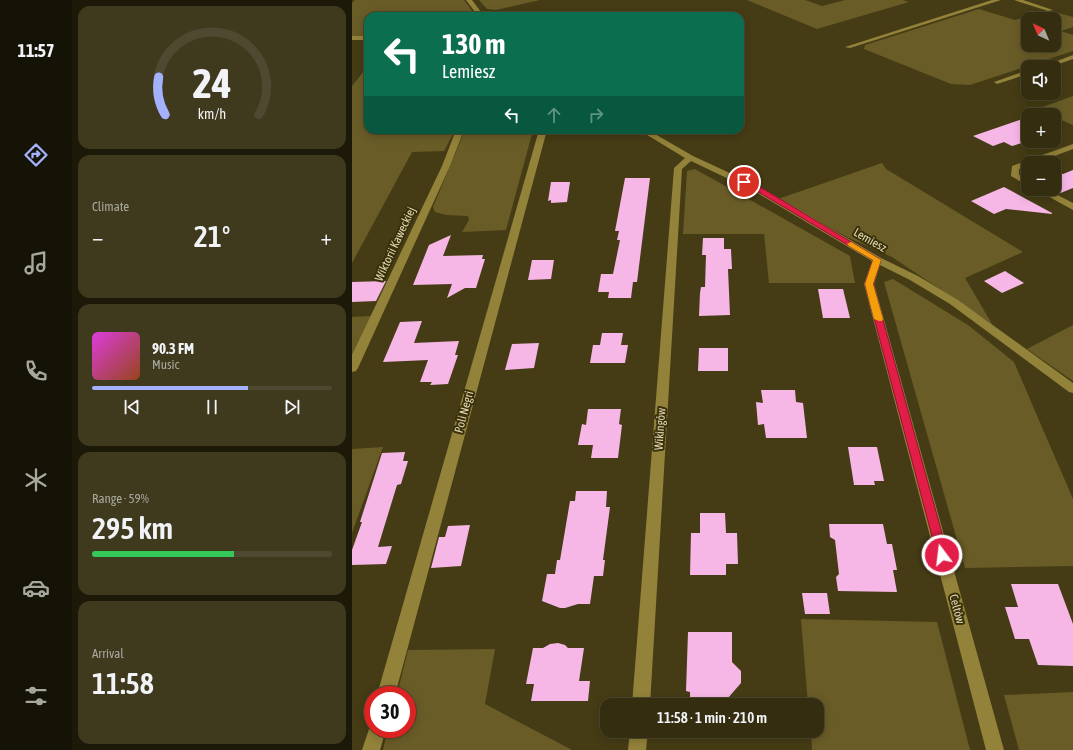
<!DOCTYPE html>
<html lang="en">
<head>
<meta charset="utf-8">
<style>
	:root { --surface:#342d10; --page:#3f391e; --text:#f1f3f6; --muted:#a9a89f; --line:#4e4930; --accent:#a4b1fc }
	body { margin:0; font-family:"Asap Condensed",sans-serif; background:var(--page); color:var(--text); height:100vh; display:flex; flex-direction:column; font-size:15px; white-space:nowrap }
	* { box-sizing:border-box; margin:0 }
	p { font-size:13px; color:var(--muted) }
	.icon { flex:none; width:22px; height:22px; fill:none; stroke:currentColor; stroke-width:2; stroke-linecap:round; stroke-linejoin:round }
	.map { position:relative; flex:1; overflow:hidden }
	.drawer { display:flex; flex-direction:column; gap:6px; padding:6px; background:#1d1909; width:280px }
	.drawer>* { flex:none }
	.banner { position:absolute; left:12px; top:12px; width:380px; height:122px; border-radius:12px; box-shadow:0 2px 10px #0003,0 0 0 1px var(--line); background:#0b6e4f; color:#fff; overflow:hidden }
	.needle { width:26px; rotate:316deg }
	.controls { position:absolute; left:669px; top:12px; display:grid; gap:8px }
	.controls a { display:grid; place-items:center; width:40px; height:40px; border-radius:8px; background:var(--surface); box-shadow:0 2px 10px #0003,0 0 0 1px var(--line); font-size:20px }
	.speed { position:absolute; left:12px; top:686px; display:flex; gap:8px; font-size:20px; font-weight:700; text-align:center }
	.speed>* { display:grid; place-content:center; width:52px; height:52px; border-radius:50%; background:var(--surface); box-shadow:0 2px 10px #0003,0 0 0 1px var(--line); line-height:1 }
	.speed .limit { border:6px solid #d22; background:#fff; color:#111 }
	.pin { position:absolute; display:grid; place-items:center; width:34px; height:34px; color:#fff; margin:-17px; border:2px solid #fff; border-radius:50%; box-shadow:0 1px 4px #0007 }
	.me { position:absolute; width:44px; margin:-22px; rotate:345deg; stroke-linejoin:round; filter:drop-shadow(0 0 3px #0008) }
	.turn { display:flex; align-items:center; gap:14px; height:84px; padding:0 12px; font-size:18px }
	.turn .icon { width:52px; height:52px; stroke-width:2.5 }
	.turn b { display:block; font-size:28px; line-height:34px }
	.lanes { display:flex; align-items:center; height:38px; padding:0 12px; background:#0003; justify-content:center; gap:20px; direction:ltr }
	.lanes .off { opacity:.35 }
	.big { font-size:30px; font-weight:600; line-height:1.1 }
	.drawer .widget { flex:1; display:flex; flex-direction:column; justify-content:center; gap:6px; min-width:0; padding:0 14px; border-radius:12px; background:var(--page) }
	.drawer .dial { align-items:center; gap:0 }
	.dial svg { height:104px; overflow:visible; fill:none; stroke:var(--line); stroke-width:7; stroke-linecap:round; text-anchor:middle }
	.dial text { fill:var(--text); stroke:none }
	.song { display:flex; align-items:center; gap:12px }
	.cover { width:48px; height:48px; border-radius:6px; background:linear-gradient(135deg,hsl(300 70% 55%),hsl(20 70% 35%)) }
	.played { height:4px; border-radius:2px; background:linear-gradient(90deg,var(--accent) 65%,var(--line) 65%) }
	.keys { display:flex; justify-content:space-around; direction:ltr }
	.heat { display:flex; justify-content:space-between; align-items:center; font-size:22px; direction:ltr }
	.charge { height:6px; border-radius:3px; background:linear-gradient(90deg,#34c759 59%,var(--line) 0) }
	.trip { position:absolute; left:248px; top:698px; width:224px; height:40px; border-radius:12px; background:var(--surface); box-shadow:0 2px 10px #0003,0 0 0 1px var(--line); font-weight:600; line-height:40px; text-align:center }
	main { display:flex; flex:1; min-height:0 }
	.tab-bar { display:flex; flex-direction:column; width:72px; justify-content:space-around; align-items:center; background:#151206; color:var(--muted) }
	.tab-bar .icon { width:28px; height:28px }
	.tab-bar .on { color:var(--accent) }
	.tab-bar b { font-size:18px; color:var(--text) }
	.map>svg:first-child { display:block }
</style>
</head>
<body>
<main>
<nav class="tab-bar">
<b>11:57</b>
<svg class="icon on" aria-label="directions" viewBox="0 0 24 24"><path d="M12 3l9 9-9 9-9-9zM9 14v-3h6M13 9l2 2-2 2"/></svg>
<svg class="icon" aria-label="music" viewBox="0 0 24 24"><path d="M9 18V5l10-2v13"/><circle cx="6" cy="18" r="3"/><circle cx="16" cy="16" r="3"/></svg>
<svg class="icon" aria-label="phone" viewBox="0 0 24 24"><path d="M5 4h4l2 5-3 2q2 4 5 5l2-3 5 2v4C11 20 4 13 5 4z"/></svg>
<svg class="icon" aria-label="climate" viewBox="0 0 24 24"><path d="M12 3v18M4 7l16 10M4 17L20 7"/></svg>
<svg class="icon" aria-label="car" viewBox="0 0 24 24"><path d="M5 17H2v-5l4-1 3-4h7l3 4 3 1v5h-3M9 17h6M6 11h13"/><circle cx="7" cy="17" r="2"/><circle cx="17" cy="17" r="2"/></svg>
<svg class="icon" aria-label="filters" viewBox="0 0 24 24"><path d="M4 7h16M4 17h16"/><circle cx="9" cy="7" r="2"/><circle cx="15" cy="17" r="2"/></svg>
</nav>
<section class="drawer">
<div class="widget dial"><svg viewBox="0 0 100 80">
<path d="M14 69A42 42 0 1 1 86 69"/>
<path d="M14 69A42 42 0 0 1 9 40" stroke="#a4b1fc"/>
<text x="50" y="56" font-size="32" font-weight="700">24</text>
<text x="50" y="72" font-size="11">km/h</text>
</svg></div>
<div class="widget"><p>Climate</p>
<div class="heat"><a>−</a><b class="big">21°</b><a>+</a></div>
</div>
<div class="widget">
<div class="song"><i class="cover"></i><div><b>90.3 FM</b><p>Music</p></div></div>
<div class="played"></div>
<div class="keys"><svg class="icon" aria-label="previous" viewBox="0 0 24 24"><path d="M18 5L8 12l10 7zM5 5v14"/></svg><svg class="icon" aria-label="pause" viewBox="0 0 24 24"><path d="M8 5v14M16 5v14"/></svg><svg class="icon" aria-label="next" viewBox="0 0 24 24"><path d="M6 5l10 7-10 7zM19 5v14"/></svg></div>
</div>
<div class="widget"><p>Range · 59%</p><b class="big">295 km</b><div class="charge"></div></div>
<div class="widget"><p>Arrival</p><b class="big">11:58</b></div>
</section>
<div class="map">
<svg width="721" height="750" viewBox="0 0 721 750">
	<rect width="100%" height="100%" fill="#453c15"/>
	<g fill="#695c27" fill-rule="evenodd">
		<path d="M3,0h109l12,16h-108v20h-16v-33z"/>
		<path d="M127,0h61l-44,10 -9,-1z"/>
		<path d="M395,0h58l17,6 23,-6h58l6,2 -92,27z"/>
		<path d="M627,9l36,11 29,-9 11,1 18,5v10l-12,4 12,4v16l-103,34 -19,-1 -87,-35 1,-4zM676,19h26v26h-26z"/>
		<path d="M16,66v64h87l-11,21 -32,1 -60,111v-177z"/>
		<path d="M721,96v29l-19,-8v-2h-4l-13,-6z"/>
		<path d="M113,130h68l-27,100 -44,2 7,-12 -1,-4 -22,-1 -11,-3 -2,-5z"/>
		<path d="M530,163l4,6 137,83 -58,26 27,46 -100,-67 -43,-19 -71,-39z"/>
		<path d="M343,169l155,87 5,27h-86l-5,-49h-81l4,-63z"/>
		<path d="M541,279l75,46 46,37 59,137v67l-108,2 -81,-286z"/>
		<path d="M20,316l-20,41v-40z"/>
		<path d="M721,325v56l-46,-32z"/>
		<path d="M31,447l-31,86v-84z"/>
		<path d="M449,619l136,3 33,128h-158l-1,-19h6v-26h-9z"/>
		<path d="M143,649l-10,55 87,46h-189l5,-21h19v-34h-10l11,-45z"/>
		<path d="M721,692v58h-54l-15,-55z"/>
	</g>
	<g fill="#f7b7e6">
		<path d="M676,117v24l-16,5 -8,-4 -11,4 -20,-10z"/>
		<path d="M702,170l9,4 10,-4v18l-15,6 -4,-3z"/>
		<path d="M273,178h25l-13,104h-4l-2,16h-23l1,-6h-11l3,-18h12l7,-34h-3l2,-9h-4z"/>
		<path d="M199,182h19l-3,20 -16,1v-3l-3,1z"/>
		<path d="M652,187l48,26v1l-46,-5 -12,5 -23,-13z"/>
		<path d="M99,235l-8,21 40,-1 -1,4h3l-9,29h-11l-18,10 5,-14 -39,1 16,-40z"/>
		<path d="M351,238h21v11h7l1,20h-4l2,46 -31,1 1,-23 1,-6h4l1,-32h-4z"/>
		<path d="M180,260h22l-3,19 -23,1z"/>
		<path d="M653,271l19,12 -22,10 -18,-12z"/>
		<path d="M34,281l-10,20 -24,1v-20z"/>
		<path d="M466,289h25l7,29h-27z"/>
		<path d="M70,321l-8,22 45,-2 -4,14h3l-10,29 -18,1 2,-3h-12l8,-22 -45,2 17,-40z"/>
		<path d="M250,333h21l-2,12h7l-3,18h-35l3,-18h7z"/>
		<path d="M187,343l-5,25 -29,2 7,-26z"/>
		<path d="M347,348h29v23h-30z"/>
		<path d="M409,390h34l1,12 7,1 4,35h-41l-2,-14 -6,1 -2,-23 7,1z"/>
		<path d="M236,409h33l-2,15 3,1 -4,33h-27l2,-13h-15l4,-21 4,1z"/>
		<path d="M496,447h29l7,34h-10l1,4h-21z"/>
		<path d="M53,452l-2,9h5l-7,23 -4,1 -19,62 14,-1 -6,18 -34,1v-15l10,-28h-2l22,-69z"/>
		<path d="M224,491h31l-1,16h4l-7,53h2l-2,16h-9l-4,28h-12l-13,4h-5l-18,-7 5,-27h8l2,-14h3l10,-59h5z"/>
		<path d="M348,513h25l1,20h11l1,31h-12v11h-36l1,-42h9z"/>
		<path d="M477,524h54l4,20h5l5,26h-4l4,22 -59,-1 -2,-14 3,-3 -4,-34 -5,-3z"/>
		<path d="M118,525l-9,41 -30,2 8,-31h6l3,-11z"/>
		<path d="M659,584h47l15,40v42l-35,-1 -9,-26h-14l-10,-32h13z"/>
		<path d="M450,593h25l3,21h-25z"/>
		<path d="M336,632h44v30l9,9v12l-13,15v7h-38v-13l-4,-1z"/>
		<path d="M206,643l7,2 3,3h16l-5,33h11l-2,20h-57l3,-17h-8l7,-36h10l7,-4z"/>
	</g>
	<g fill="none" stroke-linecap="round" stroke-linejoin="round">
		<g fill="#93823a" fill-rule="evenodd">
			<path d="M114,0h6l12,16h-6z"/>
			<path d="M640,0h9l-151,48 -5,-1z"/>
			<path d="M662,0h9l30,10 -5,1z"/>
			<rect x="0" y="36" width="16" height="4"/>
			<path d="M721,55v4l-23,8h-9z"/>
			<path d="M676,70v4l-31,10 -3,-2z"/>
			<path d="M104,130h8l-14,36 -92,202 -2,3 -4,1v-17l90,-189z"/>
			<path d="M187,130h8l-152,565h-18z"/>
			<path d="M287,130h9l45,26 67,31 121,71 37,18 40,24 115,83v10l-4,-1 -119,-88 -40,-24 -30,-15 -6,19 130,466h-18l-122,-466 8,-23 -118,-70 -63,-30 -9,8 -32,536h-18l42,-537 11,-10z"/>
			<path d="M721,144v5l-37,14h-8v3l-9,3v6l9,5v6l-17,-10 1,-10z"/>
			<path d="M683,189h11l27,14v7z"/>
			<path d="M21,722v7h13l-6,21h-18l9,-27z"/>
			<path d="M278,731h18l-2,19h-18z"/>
		</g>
	</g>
	<path fill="#e11d48" stroke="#92132f" d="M389,181h5l14,6 121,73 -8,24 75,271 -2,3 -4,2 -4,-2 -1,-3 -72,-271 8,-24 -118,-70 -14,-6z"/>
	<path fill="#f59e0b" d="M499,242l30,18 -8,24 10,35 -1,2h-3l-5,-2 -9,-35 8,-24 -24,-14 -2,-2z"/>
	<g text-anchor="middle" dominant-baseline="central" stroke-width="4" stroke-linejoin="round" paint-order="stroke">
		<g font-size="12" fill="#e1d8b5" stroke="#3a3109">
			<text transform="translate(518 240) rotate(30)">Lemiesz</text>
			<text transform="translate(43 244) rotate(-65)">Wiktorii Kaweckiej</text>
			<text transform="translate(112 412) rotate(-75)">Poli Negri</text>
			<text transform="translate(308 429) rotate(-86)">Wikingów</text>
			<text transform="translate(605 609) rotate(75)">Celtów</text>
		</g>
	</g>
</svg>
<div class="controls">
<a><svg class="needle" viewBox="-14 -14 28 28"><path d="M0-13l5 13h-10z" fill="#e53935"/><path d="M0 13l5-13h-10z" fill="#a9a89f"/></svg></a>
<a><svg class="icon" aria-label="sound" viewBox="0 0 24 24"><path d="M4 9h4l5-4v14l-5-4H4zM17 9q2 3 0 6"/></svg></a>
<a>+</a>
<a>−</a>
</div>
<div class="speed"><div class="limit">30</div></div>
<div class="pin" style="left:392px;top:182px;background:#d93025"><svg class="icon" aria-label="arrive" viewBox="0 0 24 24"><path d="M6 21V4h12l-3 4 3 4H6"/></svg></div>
<svg class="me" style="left:590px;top:555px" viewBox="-20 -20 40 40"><circle r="17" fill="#e11d48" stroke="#fff" stroke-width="3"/><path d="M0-11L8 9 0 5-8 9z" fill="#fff"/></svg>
<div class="trip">11:58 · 1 min · 210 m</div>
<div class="banner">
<div class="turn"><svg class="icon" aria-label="left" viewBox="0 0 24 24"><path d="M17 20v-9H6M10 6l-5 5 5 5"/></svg><div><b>130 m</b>Lemiesz</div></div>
<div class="lanes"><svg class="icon" aria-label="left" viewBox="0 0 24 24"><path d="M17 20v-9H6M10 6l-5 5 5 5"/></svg><svg class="icon off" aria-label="ahead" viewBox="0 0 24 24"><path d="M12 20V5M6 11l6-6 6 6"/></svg><svg class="icon off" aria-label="right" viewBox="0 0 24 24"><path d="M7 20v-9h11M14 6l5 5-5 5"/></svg></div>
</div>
</div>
</main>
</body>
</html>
